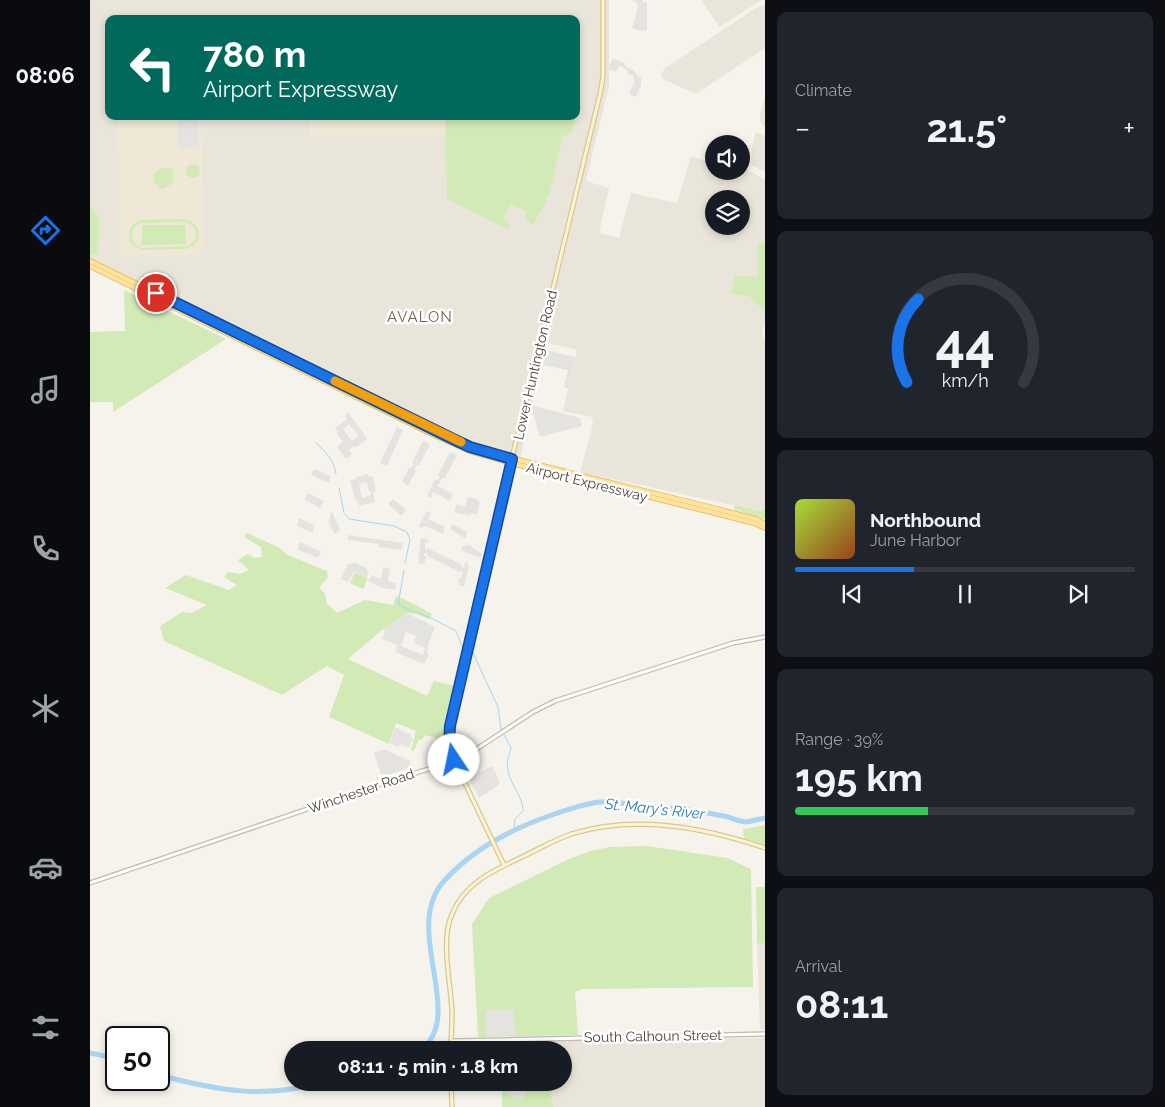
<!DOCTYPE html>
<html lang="en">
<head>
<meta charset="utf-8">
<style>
	:root { --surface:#171b24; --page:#20242c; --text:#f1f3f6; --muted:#9ea1a6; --line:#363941; --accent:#1a73e8 }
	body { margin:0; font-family:Raleway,sans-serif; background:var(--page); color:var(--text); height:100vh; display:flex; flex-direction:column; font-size:19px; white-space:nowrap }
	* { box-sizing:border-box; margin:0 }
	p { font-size:16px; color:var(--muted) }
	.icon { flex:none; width:28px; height:28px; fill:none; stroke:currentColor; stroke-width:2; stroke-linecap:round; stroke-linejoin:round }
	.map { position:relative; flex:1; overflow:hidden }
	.sheet { display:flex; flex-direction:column; gap:12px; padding:12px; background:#0d0f14; width:400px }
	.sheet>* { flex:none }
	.guide { position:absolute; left:15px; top:15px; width:475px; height:105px; border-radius:10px; box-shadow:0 2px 8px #0003; background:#00695c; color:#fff; overflow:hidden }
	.tools { position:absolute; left:615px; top:135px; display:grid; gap:10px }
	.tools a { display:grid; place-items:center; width:45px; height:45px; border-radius:50%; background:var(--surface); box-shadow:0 2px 8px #0003; font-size:25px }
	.speed { position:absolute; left:15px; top:1026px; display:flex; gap:10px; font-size:25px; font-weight:700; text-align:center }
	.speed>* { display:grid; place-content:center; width:65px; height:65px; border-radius:50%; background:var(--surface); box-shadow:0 2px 8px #0003; line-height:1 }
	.speed .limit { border:2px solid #111; border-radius:8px; background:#fff; color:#111 }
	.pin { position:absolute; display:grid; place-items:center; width:42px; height:42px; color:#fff; margin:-21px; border:2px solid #fff; border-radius:50%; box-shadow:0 1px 5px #0007 }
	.me { position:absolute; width:55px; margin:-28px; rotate:349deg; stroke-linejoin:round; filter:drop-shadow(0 0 4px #0008) }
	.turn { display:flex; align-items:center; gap:18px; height:105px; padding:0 15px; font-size:22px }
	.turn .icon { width:65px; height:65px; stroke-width:2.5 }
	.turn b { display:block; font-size:35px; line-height:42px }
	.big { font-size:38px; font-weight:700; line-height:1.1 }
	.sheet .tile { flex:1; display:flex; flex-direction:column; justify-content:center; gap:8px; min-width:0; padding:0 18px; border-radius:10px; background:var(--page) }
	.sheet .dial { align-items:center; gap:0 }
	.dial svg { height:130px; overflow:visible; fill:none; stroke:var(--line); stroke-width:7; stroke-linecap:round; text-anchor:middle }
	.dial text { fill:var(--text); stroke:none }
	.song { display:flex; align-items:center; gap:15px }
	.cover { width:60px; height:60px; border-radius:8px; background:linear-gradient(135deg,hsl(80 70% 55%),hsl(20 70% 35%)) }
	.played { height:5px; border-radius:2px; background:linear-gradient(90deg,var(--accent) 35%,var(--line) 35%) }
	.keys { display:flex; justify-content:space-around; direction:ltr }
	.heat { display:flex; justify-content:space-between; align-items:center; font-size:28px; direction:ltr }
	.charge { height:8px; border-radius:4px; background:linear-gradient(90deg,#34c759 39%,var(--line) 0) }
	.trip { position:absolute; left:194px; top:1041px; width:288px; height:50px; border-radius:25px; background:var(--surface); box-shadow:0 2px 8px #0003; font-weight:700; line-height:50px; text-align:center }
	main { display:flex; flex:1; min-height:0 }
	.tabs { display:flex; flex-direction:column; width:90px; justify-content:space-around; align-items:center; background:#090b0e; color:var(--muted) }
	.tabs .icon { width:35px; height:35px }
	.tabs .current { color:var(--accent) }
	.tabs b { font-size:22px; color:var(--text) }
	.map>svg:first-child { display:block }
</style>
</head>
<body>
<main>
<nav class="tabs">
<b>08:06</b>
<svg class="icon current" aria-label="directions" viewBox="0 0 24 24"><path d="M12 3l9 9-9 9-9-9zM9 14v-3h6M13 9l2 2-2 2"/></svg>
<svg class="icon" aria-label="music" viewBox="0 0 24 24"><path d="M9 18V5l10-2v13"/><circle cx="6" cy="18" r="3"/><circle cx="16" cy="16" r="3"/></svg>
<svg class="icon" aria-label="phone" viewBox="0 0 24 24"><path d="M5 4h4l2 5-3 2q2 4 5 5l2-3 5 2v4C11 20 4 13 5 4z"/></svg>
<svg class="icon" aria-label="climate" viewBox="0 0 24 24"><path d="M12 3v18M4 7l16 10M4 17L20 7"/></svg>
<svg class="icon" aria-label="car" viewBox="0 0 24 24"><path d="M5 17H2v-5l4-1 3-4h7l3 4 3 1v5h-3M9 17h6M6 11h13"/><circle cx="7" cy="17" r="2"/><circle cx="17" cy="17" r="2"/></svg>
<svg class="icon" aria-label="filters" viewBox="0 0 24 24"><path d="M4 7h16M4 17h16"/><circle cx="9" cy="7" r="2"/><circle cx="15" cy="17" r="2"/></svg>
</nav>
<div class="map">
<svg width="675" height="1107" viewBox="0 0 675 1107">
	<rect width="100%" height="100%" fill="#f6f3ec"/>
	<g fill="#eae5da" fill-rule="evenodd">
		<path d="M0,0h519v85l-23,96 23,7 -10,45 20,5 12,-45 46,10 14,-47 23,7v8h27v-4l24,12v65h-8v32l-26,17 19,4 15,15v13l-3,5 3,13v166l-5,2 -180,-39 13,-48 -1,-7 -29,-6 14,-61 -30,-7 -28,120 -67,-23 -34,-16 -212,-103 -116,-59zM19,19h467v97h-467zM624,199h27v27h-27z"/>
		<path d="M611,0h60l-41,27z"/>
		<path d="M675,4v44l-69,46 -33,-15 -2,-5 4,-6 91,-60z"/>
		<path d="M675,96v33l-5,-8v-6z"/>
		<path d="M666,132l9,4v36l-14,-7 1,-18z"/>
		<path d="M667,943h8v87h-5z"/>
		<path d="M675,1038v69h-211l-2,-4 -1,-20 11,-1v-32h-11l-1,-9z"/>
	</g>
	<g fill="#efe8d6">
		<path d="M28,116h83l3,134 -6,5 -78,1z"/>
		<path d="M220,116h135l1,20 -136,1z"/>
	</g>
	<g fill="#d2eab5" fill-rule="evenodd">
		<path d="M355,116h98l2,3 5,-3h25l-3,16 -10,5c-7,29 -10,65 -30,87l-6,-4v-9l-15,-7 -8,13 7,8 -3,4 -60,-30z"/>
		<circle cx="103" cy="171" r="7"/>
		<path d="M81,167l2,2v12l-2,3 -7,5 -4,-1 -6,-6c-3,-12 7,-14 17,-15z"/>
		<path d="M0,206l10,14 -3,34 -7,1z"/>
		<path d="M94,219c13,3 18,12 13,23l-4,4 -7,3 -44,1 -7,-3 -6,-7 1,-12 5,-5 6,-3zM94,222l7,2 5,8 -1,8 -7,6 -46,2 -6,-3 -4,-6 1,-10 3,-4 6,-2z"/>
		<path d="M52,225h43l1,19 -44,1z"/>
		<path d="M667,244h8v68l-15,-15 -19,-4 4,-17h22z"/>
		<path d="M34,290l102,49 -113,73v-10h-23v-70l35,-1z"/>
		<path d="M644,505l26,6 5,-2v10l-31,-10z"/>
		<path d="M157,533l31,14 10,8 39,16 1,7 -9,9 6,7 2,10 10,9 28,-13 28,5 3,-9 10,4 26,14 -3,5 -12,-5 -10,-1 -25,17 -34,29 79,37 7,-15 20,5 -12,53 -17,-4 -3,5 -3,-1 -5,12 -3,-1 5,-19 -20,-8 -7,21 -60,-27 15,-42 -17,-9 -45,29 -118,-54 -4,-15 22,-14 10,1 15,-8 -42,-17 21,-13 43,15 8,-5 -13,-8 4,-5 12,2 9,-4 -11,-10 10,-6 6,4 8,-1 -1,-10 -17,-10z"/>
		<path d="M265,572l13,6 -5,11 -13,-6z"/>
		<path d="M675,825v20l-21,-7 -1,-9z"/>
		<path d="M557,846l80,12 24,11 2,118 -170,2 -8,3 3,43 -100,2 -6,-113 17,-26 78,-38 23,-9 20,-4z"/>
		<path d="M666,887h9v56h-8z"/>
		<path d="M460,1041l1,9h-48v-8z"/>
		<path d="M412,1083h49l1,20 2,4h-52z"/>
	</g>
	<g fill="#e5e3e0" fill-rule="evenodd">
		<path d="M542,0h12l-2,2h5v28l-6,1 -9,-3 6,-22 -2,-3z"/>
		<path d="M523,58l11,5 1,3 9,5 5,6h2v8l-5,12 -7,-3 6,-13 -2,-5 -6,-3 1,-3 -9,-4 -3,6 -7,-2v-6l2,-1z"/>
		<path d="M109,118v30h-21v-29z"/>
		<path d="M457,350l28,7 -7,31 -4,-1 4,-17 -25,-5z"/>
		<path d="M441,405l49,13 2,8 -42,11 -8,-27h-3z"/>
		<path d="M258,412l19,27 -11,8 -2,-1 -5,4 3,4 -6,5 -9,-12 6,-5 -6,-8 1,-2 -3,-4 12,-9 -2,-4zM259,424l10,12 -7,5 -9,-12z"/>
		<path d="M307,427l6,3 -16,36 -7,-3z"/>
		<path d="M333,441l7,3 -11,22 -2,-1 -3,4 2,2 -8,15 -6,-5 7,-13h2l3,-4 -2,-1z"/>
		<path d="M360,452l7,3 -12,23 -3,1 -5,7 16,8 -3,7 -17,-9 -2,6 -4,-2 7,-15 1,-1h2l3,-3 -2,-2z"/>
		<path d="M224,469l17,7 -2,7 -18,-8z"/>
		<path d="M278,474v2l5,1 3,14 -3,1 2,10 -16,4 -1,-5 -2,1 -6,-21 6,-2v-2zM277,482l2,9h2v4l-9,3 -3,-14z"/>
		<path d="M217,493l17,8 -4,7 -15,-8z"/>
		<path d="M378,497l7,1 5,5 -3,11h-7l-1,2 -15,-4 3,-8 8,3z"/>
		<path d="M303,499l13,11 -5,6 -13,-12z"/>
		<path d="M337,511l4,2 -3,6 17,8 -2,7 -17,-8 -5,2 -2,-2z"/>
		<path d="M242,512l8,17 -2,1 1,2 -5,2 -6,-14 2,-1v-6z"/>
		<path d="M209,518l15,7 -1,8 -16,-7z"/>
		<path d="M362,524l15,8 -1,7 -16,-10z"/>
		<path d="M258,535l55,8 -2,7 -22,-3v-3l-31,-4z"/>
		<path d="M331,538l7,1v4h-3v7h1l1,-2 35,17v3h2l1,-6h3l-1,3 2,1 -5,21 -6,-2 1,-7h2l2,-7 -3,1 -33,-16v-2l-1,-1h-2v3h2l-2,9 -6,-2z"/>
		<path d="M210,542l21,10 -3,6 -21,-9z"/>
		<path d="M378,544l14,10 -2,4 -19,-8 3,-5 3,1z"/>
		<path d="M266,563l11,5 -1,2 3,2 -2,5 -13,-6 -6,11 -7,-3 7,-15z"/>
		<path d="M293,567l7,2 -2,12 8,2 -1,7 -13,-2 -14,-7 4,-6 9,4z"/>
		<path d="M317,613l28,14 -6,15 -2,10 2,2 -5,10 -29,-12 2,-7 -15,-6 3,-8 -3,-1zM316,632l10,4 -2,7 11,5 -2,7 -22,-9z"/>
		<path d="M305,727l16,8 -1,2 3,1 -4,10 -9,-4 -2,3 -8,-4z"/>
		<path d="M294,749l26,12 -1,7 -25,8 -1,-2h-2l-7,-21z"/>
		<path d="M402,766l7,14v5l-20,13 -10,-20z"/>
		<path d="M424,1009l1,26 -29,1 -1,-26z"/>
		<path d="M415,1083l14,1 7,8v3l-4,4 -11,-2 -7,-11 2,-1z"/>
	</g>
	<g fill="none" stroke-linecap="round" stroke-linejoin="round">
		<g stroke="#a9d4f2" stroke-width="1">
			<path d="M226,443c10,10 18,16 20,31"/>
			<path d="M249,488l5,25 5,6 45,7 13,6 3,8 -5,23"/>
			<path d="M314,570l-6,35 33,13 25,13 7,18"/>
			<path d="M383,653l25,54 3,23"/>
			<path d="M414,735l7,13c-2,7 -5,16 -3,23 3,15 15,25 15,40l-8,8 -1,10"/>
		</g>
		<g stroke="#a9d4f2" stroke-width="5">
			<path d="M331,1050c46,-36 -20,-121 23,-169 28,-31 65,-51 105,-65 17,-6 33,-12 51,-14 14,-1 28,2 41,4 14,1 28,2 42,3 15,2 30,5 45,8 6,2 13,5 18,5 6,-1 13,-3 19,-4"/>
			<path d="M0,1053l15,3 11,4"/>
			<path d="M69,1075c60,16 104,24 166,7"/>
		</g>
		<g stroke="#c2bbae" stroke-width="5.5">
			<g id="tertiary">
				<path d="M0,883l294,-100 70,-22 18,-9 61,-40 22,-11 178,-58 32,-6"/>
				<path d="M361,1041l314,-7"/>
			</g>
		</g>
		<g stroke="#d6c79b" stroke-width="5.5">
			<g id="secondary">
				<path d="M414,865l-52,-109 -3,-23 53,-234 98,-405 3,-17v-77"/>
				<path d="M361,1050c0,-13 1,-25 1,-38 -1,-30 -12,-70 0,-98 12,-30 40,-43 68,-56 17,-8 34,-18 51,-24 64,-20 133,-7 194,14"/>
				<path d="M361,1082l1,25"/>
			</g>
		</g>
		<g stroke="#e6c16a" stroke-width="6">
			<g id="primary">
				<path d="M0,261l380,186c95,26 191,47 286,72l9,5"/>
				<path d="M0,266l340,167 40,18 41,12 200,49 43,11 11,5"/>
			</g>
		</g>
		<use href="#tertiary" stroke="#fff" stroke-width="3"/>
		<use href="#secondary" stroke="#fff3cd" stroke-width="3"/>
		<use href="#primary" stroke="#ffe39c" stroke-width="4"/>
	</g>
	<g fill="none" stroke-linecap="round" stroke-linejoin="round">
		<g stroke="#114b97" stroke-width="12">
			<path id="route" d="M66,293l299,147 15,7 42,12 -62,267 -1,16 5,18"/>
		</g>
		<use href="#route" stroke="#1a73e8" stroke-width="9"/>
		<path stroke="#f59e0b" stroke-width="9" d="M245,381l126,61"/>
	</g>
	<g text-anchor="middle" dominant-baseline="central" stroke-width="5" stroke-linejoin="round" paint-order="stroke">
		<g font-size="14" fill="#4b4439" stroke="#fff">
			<text transform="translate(445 365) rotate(-77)">Lower Huntington Road</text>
			<text transform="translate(497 482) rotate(14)">Airport Expressway</text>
			<text transform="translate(271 791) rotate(-19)">Winchester Road</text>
			<text transform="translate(563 1036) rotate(-1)">South Calhoun Street</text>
		</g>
		<g font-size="15" letter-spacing="1" fill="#6e6250" stroke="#fff">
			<text x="330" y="317">AVALON</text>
		</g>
		<g font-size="15" font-style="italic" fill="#2e7ab2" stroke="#fff">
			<text transform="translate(565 809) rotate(6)">St. Mary's River</text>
		</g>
	</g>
</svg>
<div class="tools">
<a><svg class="icon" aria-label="sound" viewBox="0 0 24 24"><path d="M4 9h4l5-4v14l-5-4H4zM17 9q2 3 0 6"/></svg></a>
<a><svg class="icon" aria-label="layers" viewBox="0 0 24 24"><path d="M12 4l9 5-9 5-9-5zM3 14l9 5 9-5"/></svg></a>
</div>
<div class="speed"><div class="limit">50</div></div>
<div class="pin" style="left:66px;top:293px;background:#d93025"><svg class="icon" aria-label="arrive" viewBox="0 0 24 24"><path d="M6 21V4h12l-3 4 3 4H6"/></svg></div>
<svg class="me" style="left:364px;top:760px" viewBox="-20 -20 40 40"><circle r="19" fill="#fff"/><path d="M0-13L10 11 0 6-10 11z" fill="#1a73e8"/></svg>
<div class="trip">08:11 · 5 min · 1.8 km</div>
<div class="guide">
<div class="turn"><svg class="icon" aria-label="left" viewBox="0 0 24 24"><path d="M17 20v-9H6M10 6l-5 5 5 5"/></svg><div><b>780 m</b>Airport Expressway</div></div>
</div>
</div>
<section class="sheet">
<div class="tile"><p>Climate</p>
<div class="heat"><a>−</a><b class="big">21.5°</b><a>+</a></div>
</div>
<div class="tile dial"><svg viewBox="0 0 100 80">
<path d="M14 69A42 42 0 1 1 86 69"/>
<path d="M14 69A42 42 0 0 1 21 18" stroke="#1a73e8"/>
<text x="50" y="56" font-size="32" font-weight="700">44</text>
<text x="50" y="72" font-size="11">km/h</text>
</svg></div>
<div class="tile">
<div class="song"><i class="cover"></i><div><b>Northbound</b><p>June Harbor</p></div></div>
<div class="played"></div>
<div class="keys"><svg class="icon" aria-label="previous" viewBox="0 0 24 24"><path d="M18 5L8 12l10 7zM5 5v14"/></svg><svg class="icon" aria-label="pause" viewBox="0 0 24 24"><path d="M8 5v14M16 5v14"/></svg><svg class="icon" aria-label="next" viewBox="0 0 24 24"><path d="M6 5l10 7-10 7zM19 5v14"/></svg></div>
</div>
<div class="tile"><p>Range · 39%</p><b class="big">195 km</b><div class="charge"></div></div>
<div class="tile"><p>Arrival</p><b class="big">08:11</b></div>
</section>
</main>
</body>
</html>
